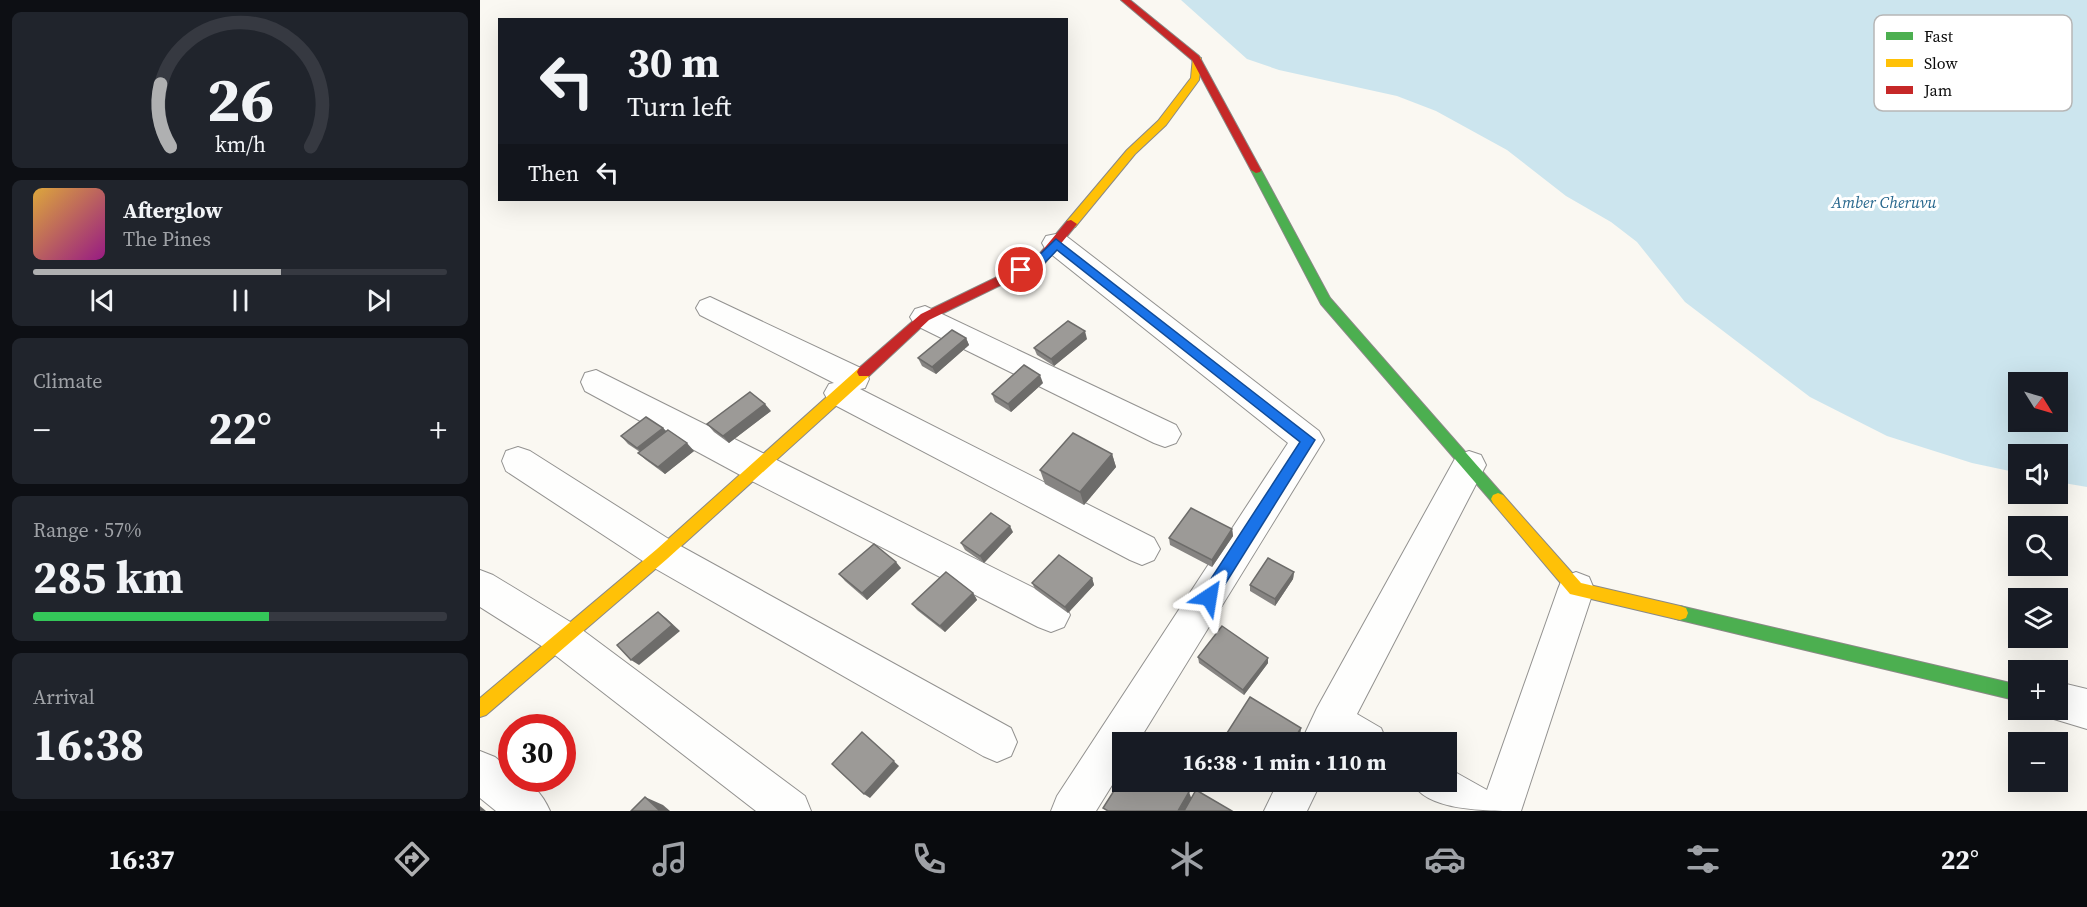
<!DOCTYPE html>
<html lang="en">
<head>
<meta charset="utf-8">
<style>
	:root { --surface:#171b24; --page:#20242c; --text:#f1f3f6; --muted:#9ea1a6; --line:#363941; --accent:#afb0b1 }
	body { margin:0; font-family:"Source Serif 4",serif; background:var(--page); color:var(--text); height:100vh; display:flex; flex-direction:column; font-size:22px; white-space:nowrap }
	* { box-sizing:border-box; margin:0 }
	p { font-size:20px; color:var(--muted) }
	.icon { flex:none; width:33px; height:33px; fill:none; stroke:currentColor; stroke-width:2; stroke-linecap:round; stroke-linejoin:round }
	.map { position:relative; flex:1; overflow:hidden }
	.sheet { display:flex; flex-direction:column; gap:12px; padding:12px; background:#0d0f14; width:480px }
	.sheet>* { flex:none }
	.hud { position:absolute; left:18px; top:18px; width:570px; height:183px; border-radius:0px; box-shadow:0 6px 24px #0002; background:#171b24; color:var(--text); overflow:hidden }
	.needle { width:39px; rotate:127deg }
	.tools { position:absolute; left:1528px; top:372px; display:grid; gap:12px }
	.tools a { display:grid; place-items:center; width:60px; height:60px; border-radius:0px; background:var(--surface); box-shadow:0 6px 24px #0002; font-size:30px }
	.speed { position:absolute; left:18px; top:714px; display:flex; gap:12px; font-size:30px; font-weight:700; text-align:center }
	.speed>* { display:grid; place-content:center; width:78px; height:78px; border-radius:50%; background:var(--surface); box-shadow:0 6px 24px #0002; line-height:1 }
	.speed .limit { border:9px solid #d22; background:#fff; color:#111 }
	.pin { position:absolute; display:grid; place-items:center; width:51px; height:51px; color:#fff; margin:-26px; border:3px solid #fff; border-radius:50%; box-shadow:0 2px 6px #0007 }
	.me { position:absolute; width:66px; margin:-33px; rotate:33deg; stroke-linejoin:round; filter:drop-shadow(0 0 4px #0008) }
	.turn { display:flex; align-items:center; gap:21px; height:126px; padding:0 30px; font-size:27px }
	.turn .icon { width:78px; height:78px; stroke-width:2.5 }
	.turn b { display:block; font-size:42px; line-height:51px }
	.then { display:flex; align-items:center; height:57px; padding:0 30px; background:#0003; gap:12px; font-size:22px }
	.big { font-size:45px; font-weight:700; line-height:1.1 }
	.sheet .widget { flex:1; display:flex; flex-direction:column; justify-content:center; gap:9px; min-width:0; padding:0 21px; border-radius:9px; background:var(--page) }
	.sheet .dial { align-items:center; gap:0 }
	.dial svg { height:156px; overflow:visible; fill:none; stroke:var(--line); stroke-width:7; stroke-linecap:round; text-anchor:middle }
	.dial text { fill:var(--text); stroke:none }
	.song { display:flex; align-items:center; gap:18px }
	.cover { width:72px; height:72px; border-radius:9px; background:linear-gradient(135deg,hsl(40 70% 55%),hsl(310 70% 35%)) }
	.played { height:6px; border-radius:3px; background:linear-gradient(90deg,var(--accent) 60%,var(--line) 60%) }
	.keys { display:flex; justify-content:space-around; direction:ltr }
	.heat { display:flex; justify-content:space-between; align-items:center; font-size:33px; direction:ltr }
	.charge { height:9px; border-radius:4px; background:linear-gradient(90deg,#34c759 57%,var(--line) 0) }
	.trip { position:absolute; left:632px; top:732px; width:345px; height:60px; border-radius:0px; background:var(--surface); box-shadow:0 6px 24px #0002; font-weight:700; line-height:60px; text-align:center }
	.tabs { display:flex; height:96px; justify-content:space-around; align-items:center; background:#090b0e; color:var(--muted) }
	.tabs .icon { width:42px; height:42px }
	.tabs .current { color:var(--accent) }
	.tabs b { font-size:27px; color:var(--text) }
	main { display:flex; flex:1; min-height:0 }
	.map>svg:first-child { display:block }
</style>
</head>
<body>
<main>
<section class="sheet">
<div class="widget dial"><svg viewBox="0 0 100 80">
<path d="M14 69A42 42 0 1 1 86 69"/>
<path d="M14 69A42 42 0 0 1 9 37" stroke="#afb0b1"/>
<text x="50" y="56" font-size="32" font-weight="700">26</text>
<text x="50" y="72" font-size="11">km/h</text>
</svg></div>
<div class="widget">
<div class="song"><i class="cover"></i><div><b>Afterglow</b><p>The Pines</p></div></div>
<div class="played"></div>
<div class="keys"><svg class="icon" aria-label="previous" viewBox="0 0 24 24"><path d="M18 5L8 12l10 7zM5 5v14"/></svg><svg class="icon" aria-label="pause" viewBox="0 0 24 24"><path d="M8 5v14M16 5v14"/></svg><svg class="icon" aria-label="next" viewBox="0 0 24 24"><path d="M6 5l10 7-10 7zM19 5v14"/></svg></div>
</div>
<div class="widget"><p>Climate</p>
<div class="heat"><a>−</a><b class="big">22°</b><a>+</a></div>
</div>
<div class="widget"><p>Range · 57%</p><b class="big">285 km</b><div class="charge"></div></div>
<div class="widget"><p>Arrival</p><b class="big">16:38</b></div>
</section>
<div class="map">
<svg width="1607" height="811" viewBox="0 0 1607 811">
	<rect width="100%" height="100%" fill="#faf8f2"/>
	<path fill="#cce5ee" fill-rule="evenodd" d="M701,0h906v487l-29,-5v-28h-39v19l-47,-10 -85,-27 -77,-39 -125,-95 -48,-60 -26,-20 -45,-26 -59,-46 -71,-39 -39,-15 -118,-26 -32,-11zM1539,382h39v40h-39z"/>
	<g fill="none" stroke-linecap="round" stroke-linejoin="round">
		<g stroke="#939290" stroke-width="2">
			<g id="street">
				<path d="M576,234l10,2 253,195 5,9 -186,302h-16v27l-26,42h-45l6,-15 231,-353 -242,-193 -4,-7 4,-7z"/>
				<path d="M230,297l155,73 4,9 -4,9 -5,1 294,149 6,11 -6,11 -12,5 -12,-5 -301,-158 -5,-9 5,-9 5,-1 -134,-68 -4,-7 4,-7z"/>
				<path d="M445,306l251,119 5,9 -5,9 -11,4 -11,-4 -239,-118 -5,-8 5,-8z"/>
				<path d="M116,370l468,233 6,12 -6,12 -13,5 -13,-5 -294,-150 -159,-86 -4,-9 4,-9z"/>
				<path d="M38,447l12,4 145,92 336,185 6,14 -6,14 -14,6 -14,-6 -334,-191 -143,-94 -4,-10 4,-10z"/>
				<path d="M989,451l12,4 5,10 -129,249 24,14 6,14h-86l16,-34 140,-253z"/>
				<path d="M0,570l13,5 84,51 228,170 6,15h-55l-205,-159 -71,-45z"/>
				<path d="M1096,572l13,5 5,12 -73,222c-35,0 -95,0 -109,-29h34v-15l41,23 71,-201 5,-12z"/>
				<path d="M1578,682l29,7v40l-43,-13 -3,-6h17z"/>
				<path d="M0,751l15,6 17,14v7c18,0 31,17 38,33h-54l-16,-13z"/>
				<path d="M798,782h43l-14,29h-43z"/>
			</g>
		</g>
		<g stroke="#8a8986" stroke-width="2">
			<g id="fast">
				<path d="M776,167l5,3 69,128 173,197 2,4 -2,4 -5,2 -5,-2 -172,-199 -70,-134z"/>
				<path d="M1200,606l339,79v16l-339,-81 -6,-2 -2,-5 2,-5z"/>
			</g>
		</g>
		<g stroke="#8a8986" stroke-width="2">
			<g id="slow">
				<path d="M713,56l8,2 -2,22 -33,45 -31,29 -60,73h-8v-6l60,-71 31,-29 33,-43z"/>
				<path d="M384,367l5,1 2,4 -2,4 -202,183 -181,156 -6,2v-19l177,-149 202,-181z"/>
				<path d="M1018,493l5,2 78,88 99,23 6,2 2,5 -2,5 -6,2 -110,-26 -77,-91 -2,-4 2,-4z"/>
			</g>
		</g>
		<g stroke="#8a8986" stroke-width="2">
			<g id="jam">
				<path d="M641,0h9l69,56 62,114 -1,2 -4,1 -5,-3 -59,-110z"/>
				<path d="M591,220l6,4 -33,40 -115,56 -60,56h-10l-2,-4 2,-4 62,-54 115,-56 31,-37z"/>
			</g>
		</g>
		<use href="#street" fill="#fefefd" fill-rule="evenodd"/>
		<use href="#fast" fill="#4caf50" fill-rule="evenodd"/>
		<use href="#slow" fill="#ffc107" fill-rule="evenodd"/>
		<use href="#jam" fill="#c62828" fill-rule="evenodd"/>
	</g>
	<g fill="#868482">
		<path d="M486,338l3,7 -33,29 -14,-8 -4,-8z"/>
		<path d="M607,339l-33,27 -17,-11 -3,-7z"/>
		<path d="M563,383l-32,29 -16,-10 -3,-8z"/>
		<path d="M291,411l-42,32 -15,-11 -7,-8z"/>
		<path d="M183,428l3,3 28,20 -29,23 -19,-14 -8,-7 2,-1 -12,-8 -7,-8z"/>
		<path d="M632,454l4,13 -32,38 -39,-21 -5,-14z"/>
		<path d="M752,529l1,7 -21,31 -42,-22 -1,-7z"/>
		<path d="M533,532l-29,31 -19,-13 -4,-7z"/>
		<path d="M421,568l-34,32 -22,-19 -6,-7z"/>
		<path d="M814,572l-1,7 -18,27 -25,-15v-6z"/>
		<path d="M612,578l2,7 -26,28 -33,-24 -3,-6z"/>
		<path d="M493,593l4,7 -32,32 -28,-22 -5,-6z"/>
		<path d="M718,657l70,6 -24,32 -45,-32z"/>
		<path d="M747,733l73,4 -3,5h-68z"/>
	</g>
	<g fill="#6d6c6a">
		<path d="M605,331l2,8 -33,27 -3,-7z"/>
		<path d="M486,338l3,7 -33,29 -4,-7z"/>
		<path d="M560,375l3,8 -32,29 -3,-8z"/>
		<path d="M285,404l6,7 -42,32 -6,-7z"/>
		<path d="M183,428l7,7 -25,20 -8,-7z"/>
		<path d="M207,443l7,8 -29,23 -7,-7z"/>
		<path d="M632,454l4,13 -32,38 -4,-13z"/>
		<path d="M530,526l3,6 -29,31 -4,-7z"/>
		<path d="M752,529l1,7 -21,31v-7z"/>
		<path d="M416,562l5,6 -34,32 -5,-7z"/>
		<path d="M814,572l-1,7 -18,27v-7z"/>
		<path d="M612,578l2,7 -26,28 -3,-6z"/>
		<path d="M493,593l4,7 -32,32 -5,-6z"/>
		<path d="M178,612l8,6 14,13 -41,34 -8,-5z"/>
		<path d="M788,658v5l-24,32 -1,-5z"/>
		<path d="M821,728l-1,9 -3,5h-5z"/>
		<path d="M382,732l37,34 -29,32 -6,-4z"/>
		<path d="M709,792l3,8 -7,11h-7z"/>
		<path d="M165,797l18,8 7,6h-10z"/>
		<path d="M0,806l6,5h-6z"/>
	</g>
	<g fill="#9c9a97" stroke="#6d6c6a" stroke-width="1.5">
		<path d="M588,321l17,10 -34,28 -17,-11z"/>
		<path d="M472,330l14,8 -34,29 -14,-9z"/>
		<path d="M544,365l16,10 -32,29 -16,-10z"/>
		<path d="M270,392l15,12 -42,32 -16,-12z"/>
		<path d="M166,417l17,11 -26,20 -16,-12z"/>
		<path d="M188,430l19,13 -29,24 -20,-14z"/>
		<path d="M593,433l39,21 -32,38 -40,-22z"/>
		<path d="M711,508l41,21 -20,31 -43,-22z"/>
		<path d="M511,513l19,13 -30,30 -19,-13z"/>
		<path d="M394,544l22,18 -34,31 -23,-19z"/>
		<path d="M579,555l33,23 -27,29 -33,-24z"/>
		<path d="M788,558l26,14 -19,27 -25,-14z"/>
		<path d="M466,572l27,21 -33,33 -28,-22z"/>
		<path d="M178,612l14,13 -41,35 -14,-15z"/>
		<path d="M742,626l46,32 -25,32 -45,-33z"/>
		<path d="M770,697l51,31 -9,14h-50l-15,-9z"/>
		<path d="M382,732l32,29 -30,33 -32,-30z"/>
		<path d="M642,778v4h50l17,10 -11,19h-70l-5,-3z"/>
		<path d="M716,790l36,21h-48z"/>
		<path d="M165,797l15,14h-29z"/>
	</g>
	<path fill="#1a73e8" stroke="#114b97" stroke-width="1.5" d="M576,239l259,201 -101,162 -5,2 -6,-2 -2,-5 2,-6 97,-149 -243,-192c-10,11 -24,26 -40,23v-6l19,-9z"/>
	<g text-anchor="middle" dominant-baseline="central" stroke-width="6" stroke-linejoin="round" paint-order="stroke">
		<g font-size="16" font-style="italic" fill="#27678d" stroke="#fff">
			<text x="1404" y="202">Amber Cheruvu</text>
		</g>
	</g>
	<rect x="1394" y="15" width="198" height="96" rx="9" fill="#fff" stroke="#b6b6b6" stroke-width="1.5"/>
	<rect x="1406" y="32" width="27" height="8" fill="#4caf50"/>
	<rect x="1406" y="59" width="27" height="8" fill="#ffc107"/>
	<rect x="1406" y="86" width="27" height="8" fill="#c62828"/>
	<g font-size="16" fill="#0c0c0c">
		<text x="1444" y="42">Fast</text>
		<text x="1444" y="69">Slow</text>
		<text x="1444" y="96">Jam</text>
	</g>
</svg>
<div class="tools">
<a><svg class="needle" viewBox="-14 -14 28 28"><path d="M0-13l5 13h-10z" fill="#e53935"/><path d="M0 13l5-13h-10z" fill="#9ea1a6"/></svg></a>
<a><svg class="icon" aria-label="sound" viewBox="0 0 24 24"><path d="M4 9h4l5-4v14l-5-4H4zM17 9q2 3 0 6"/></svg></a>
<a><svg class="icon" aria-label="search" viewBox="0 0 24 24"><circle cx="10" cy="10" r="6"/><path d="M15 15l6 6"/></svg></a>
<a><svg class="icon" aria-label="layers" viewBox="0 0 24 24"><path d="M12 4l9 5-9 5-9-5zM3 14l9 5 9-5"/></svg></a>
<a>+</a>
<a>−</a>
</div>
<div class="speed"><div class="limit">30</div></div>
<div class="pin" style="left:541px;top:270px;background:#d93025"><svg class="icon" aria-label="arrive" viewBox="0 0 24 24"><path d="M6 21V4h12l-3 4 3 4H6"/></svg></div>
<svg class="me" style="left:729px;top:597px" viewBox="-20 -20 40 40"><path d="M0-17L14 15 0 8-14 15z" fill="#1a73e8" stroke="#fff" stroke-width="4"/></svg>
<div class="trip">16:38 · 1 min · 110 m</div>
<div class="hud">
<div class="turn"><svg class="icon" aria-label="left" viewBox="0 0 24 24"><path d="M17 20v-9H6M10 6l-5 5 5 5"/></svg><div><b>30 m</b>Turn left</div></div>
<div class="then">Then<svg class="icon" aria-label="left" viewBox="0 0 24 24"><path d="M17 20v-9H6M10 6l-5 5 5 5"/></svg></div>
</div>
</div>
</main>
<nav class="tabs">
<b>16:37</b>
<svg class="icon current" aria-label="directions" viewBox="0 0 24 24"><path d="M12 3l9 9-9 9-9-9zM9 14v-3h6M13 9l2 2-2 2"/></svg>
<svg class="icon" aria-label="music" viewBox="0 0 24 24"><path d="M9 18V5l10-2v13"/><circle cx="6" cy="18" r="3"/><circle cx="16" cy="16" r="3"/></svg>
<svg class="icon" aria-label="phone" viewBox="0 0 24 24"><path d="M5 4h4l2 5-3 2q2 4 5 5l2-3 5 2v4C11 20 4 13 5 4z"/></svg>
<svg class="icon" aria-label="climate" viewBox="0 0 24 24"><path d="M12 3v18M4 7l16 10M4 17L20 7"/></svg>
<svg class="icon" aria-label="car" viewBox="0 0 24 24"><path d="M5 17H2v-5l4-1 3-4h7l3 4 3 1v5h-3M9 17h6M6 11h13"/><circle cx="7" cy="17" r="2"/><circle cx="17" cy="17" r="2"/></svg>
<svg class="icon" aria-label="filters" viewBox="0 0 24 24"><path d="M4 7h16M4 17h16"/><circle cx="9" cy="7" r="2"/><circle cx="15" cy="17" r="2"/></svg>
<b>22°</b>
</nav>
</body>
</html>
